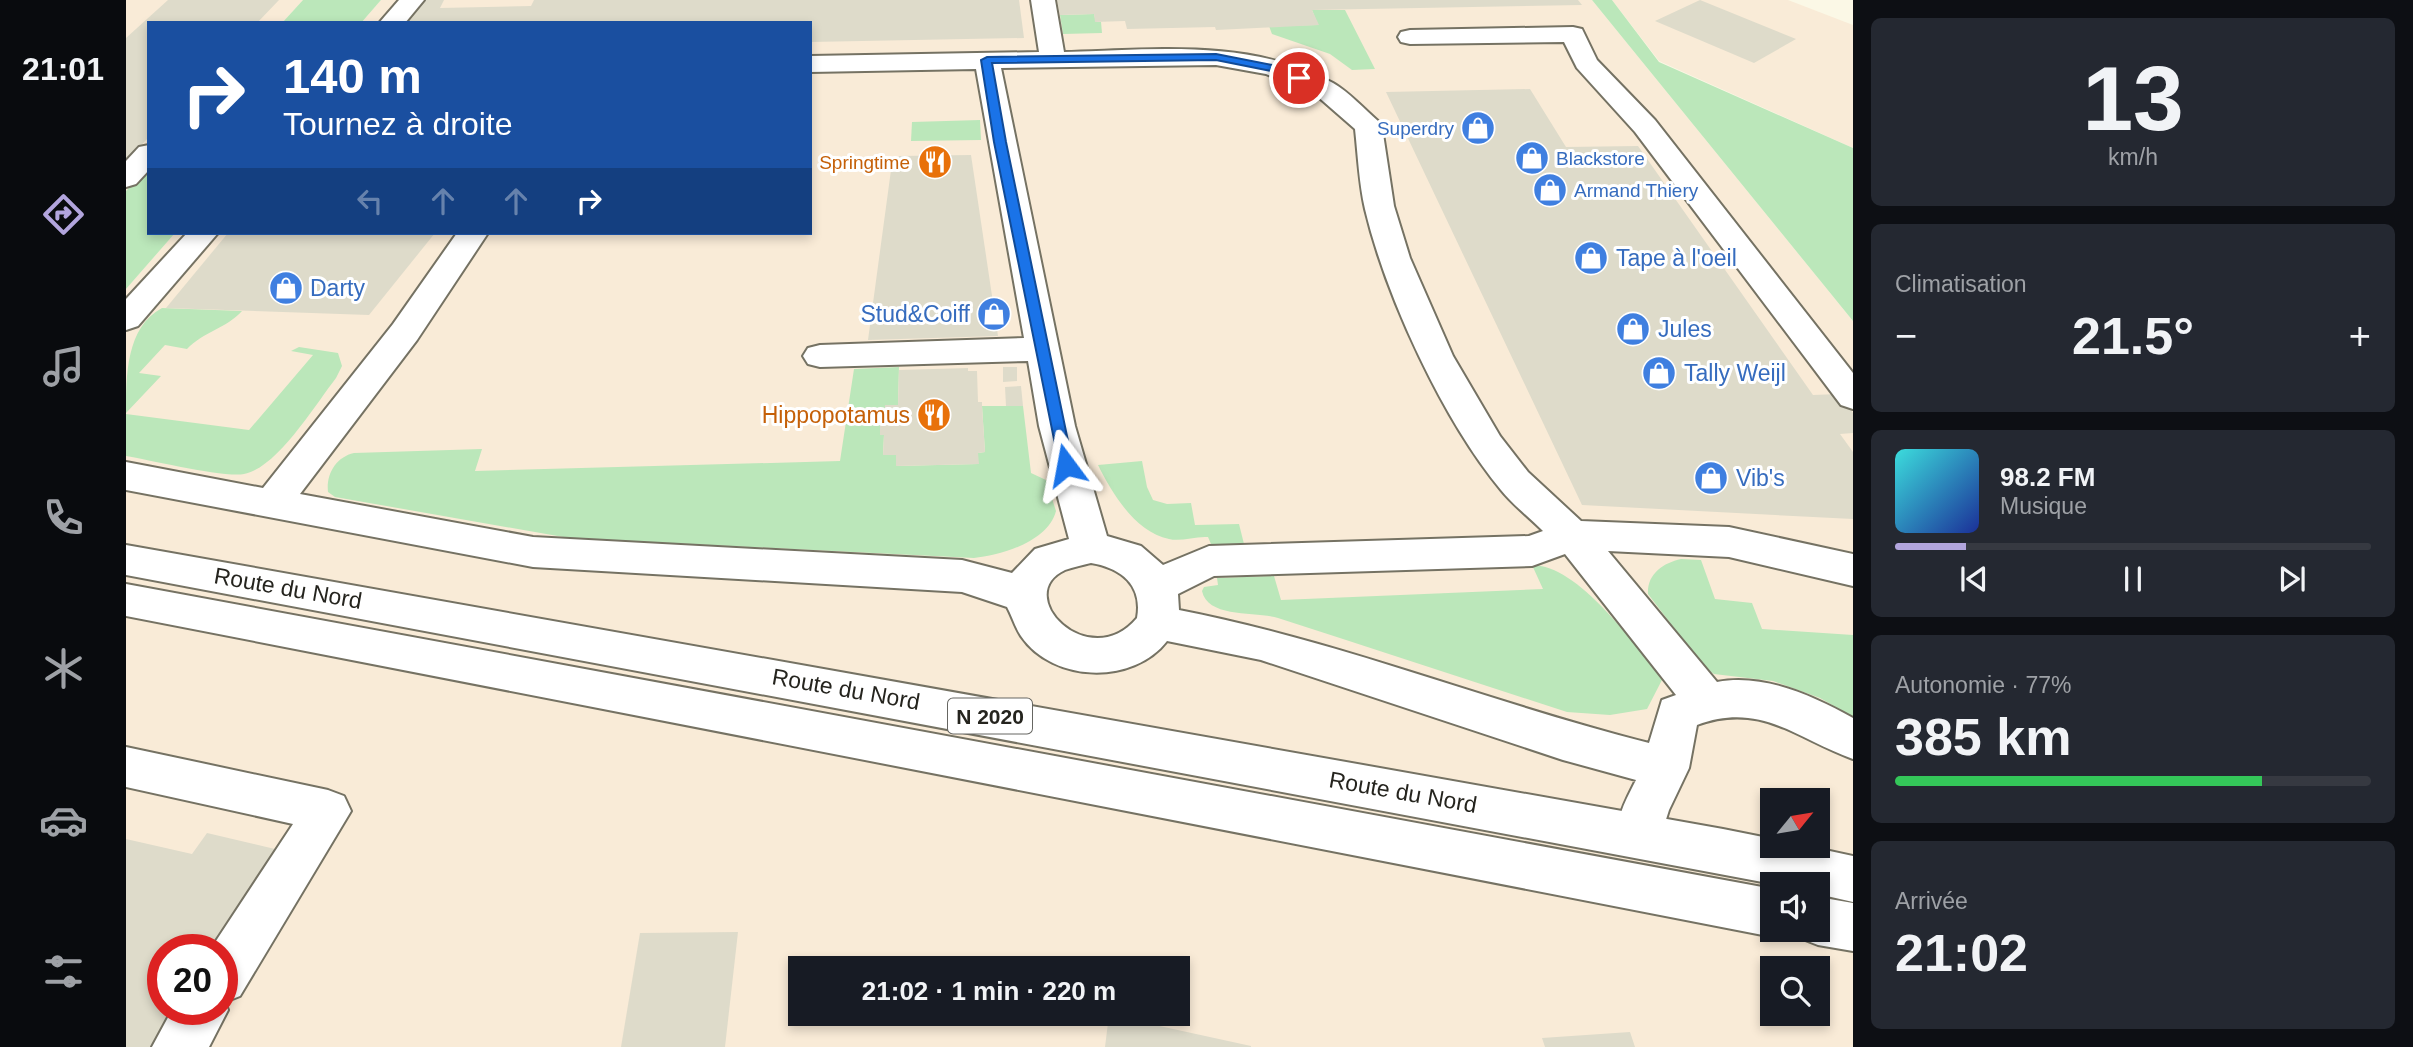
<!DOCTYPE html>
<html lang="fr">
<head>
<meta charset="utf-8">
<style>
	:root { --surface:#171b24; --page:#242831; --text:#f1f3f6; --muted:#9ea1a6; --line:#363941; --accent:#b2a5dd }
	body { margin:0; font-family:Helvetica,sans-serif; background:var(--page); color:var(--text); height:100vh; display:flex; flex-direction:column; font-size:26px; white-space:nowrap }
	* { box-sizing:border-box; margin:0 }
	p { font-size:23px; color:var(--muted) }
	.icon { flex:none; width:38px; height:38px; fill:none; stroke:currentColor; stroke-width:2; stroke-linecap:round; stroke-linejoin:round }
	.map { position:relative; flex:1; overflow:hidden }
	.details { display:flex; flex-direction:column; gap:18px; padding:18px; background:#0d0f14; width:560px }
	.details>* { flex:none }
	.guide { position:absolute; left:21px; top:21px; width:665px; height:214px; border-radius:0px; box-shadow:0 4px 10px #0003; background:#1a4fa0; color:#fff; overflow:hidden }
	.needle { width:46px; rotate:60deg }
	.controls { position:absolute; left:1634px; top:788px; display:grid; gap:14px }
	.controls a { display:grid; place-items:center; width:70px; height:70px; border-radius:0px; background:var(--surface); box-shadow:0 4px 10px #0003; font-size:35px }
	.speed { position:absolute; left:21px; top:934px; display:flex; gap:14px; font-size:35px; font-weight:700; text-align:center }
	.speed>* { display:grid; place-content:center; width:91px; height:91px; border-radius:50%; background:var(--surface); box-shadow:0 4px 10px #0003; line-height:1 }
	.speed .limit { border:10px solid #d22; background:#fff; color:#111 }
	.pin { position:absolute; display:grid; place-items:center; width:60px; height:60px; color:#fff; margin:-30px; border:4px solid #fff; border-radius:50%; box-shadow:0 2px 7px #0007 }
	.me { position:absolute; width:77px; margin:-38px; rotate:347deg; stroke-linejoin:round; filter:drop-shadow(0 0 5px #0008) }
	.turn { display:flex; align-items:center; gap:24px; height:147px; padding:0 21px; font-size:32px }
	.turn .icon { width:91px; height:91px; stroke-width:2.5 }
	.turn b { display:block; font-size:49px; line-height:60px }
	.lanes { display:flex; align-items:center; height:66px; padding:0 21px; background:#0003; justify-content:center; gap:35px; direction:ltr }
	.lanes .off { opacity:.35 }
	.big { font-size:52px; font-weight:600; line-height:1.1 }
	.details .tile { flex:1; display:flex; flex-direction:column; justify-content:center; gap:10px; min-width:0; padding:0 24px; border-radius:10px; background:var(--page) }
	.details .dial { align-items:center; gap:0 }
	.dial b { font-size:91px; line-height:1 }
	.song { display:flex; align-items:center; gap:21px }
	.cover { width:84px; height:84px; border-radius:10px; background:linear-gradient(135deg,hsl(180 70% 55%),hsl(230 70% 35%)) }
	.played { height:7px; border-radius:4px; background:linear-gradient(90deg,var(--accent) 15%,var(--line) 15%) }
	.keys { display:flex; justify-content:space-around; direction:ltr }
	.heat { display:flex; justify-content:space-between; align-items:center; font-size:38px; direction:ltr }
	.charge { height:10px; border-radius:5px; background:linear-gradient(90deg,#34c759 77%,var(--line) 0) }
	.trip { position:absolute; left:662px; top:956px; width:402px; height:70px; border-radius:0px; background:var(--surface); box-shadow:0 4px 10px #0003; font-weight:600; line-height:70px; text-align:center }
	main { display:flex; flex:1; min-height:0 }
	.menu { display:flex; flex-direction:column; width:126px; justify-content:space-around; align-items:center; background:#090b0e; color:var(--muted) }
	.menu .icon { width:49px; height:49px }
	.menu .on { color:var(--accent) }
	.menu b { font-size:32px; color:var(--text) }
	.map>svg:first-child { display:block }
</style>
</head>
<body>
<main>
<nav class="menu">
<b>21:01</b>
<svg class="icon on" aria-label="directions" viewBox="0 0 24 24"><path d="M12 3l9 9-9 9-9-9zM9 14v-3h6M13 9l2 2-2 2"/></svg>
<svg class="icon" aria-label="music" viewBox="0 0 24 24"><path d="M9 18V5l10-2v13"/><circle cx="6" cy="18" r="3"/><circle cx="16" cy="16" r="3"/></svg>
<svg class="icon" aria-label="phone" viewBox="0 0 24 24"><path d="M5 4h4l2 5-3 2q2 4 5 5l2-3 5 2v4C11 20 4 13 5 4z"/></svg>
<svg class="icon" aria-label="climate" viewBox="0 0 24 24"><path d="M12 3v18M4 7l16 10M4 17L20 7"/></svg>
<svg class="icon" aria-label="car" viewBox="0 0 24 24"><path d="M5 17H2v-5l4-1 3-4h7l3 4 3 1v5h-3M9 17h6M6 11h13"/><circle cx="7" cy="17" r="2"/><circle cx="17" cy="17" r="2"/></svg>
<svg class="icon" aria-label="filters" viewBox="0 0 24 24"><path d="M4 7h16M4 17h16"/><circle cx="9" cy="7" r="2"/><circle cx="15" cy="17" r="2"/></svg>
</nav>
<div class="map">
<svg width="1727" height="1047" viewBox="0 0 1727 1047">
	<rect width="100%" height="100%" fill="#fbf8e6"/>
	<g fill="#f9ebd7" fill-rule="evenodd">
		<path d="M0,0h177l-21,23h-133v144l-23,24z"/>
		<path d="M255,0h1211l261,321v726h-1727v-758l49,-56h635v-210h-449zM1647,800h45v45h-45zM1647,884h45v45h-45zM37,950h59v60h-59zM674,968h378v45h-378zM1647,968h45v45h-45z"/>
		<path d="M1486,0h176l65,25v123l-194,-87z"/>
	</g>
	<g fill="#bbe7ba">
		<path d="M177,0h78l-20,23h-79z"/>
		<path d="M1466,0h20l47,62 194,86v173z"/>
		<path d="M1186,10h33l30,59 -23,1 -22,-16 -58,-20 -3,-8 49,-1z"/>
		<path d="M968,14l2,8h5l1,11 -39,1 -3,-19z"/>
		<path d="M854,120l1,20 -70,1 1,-19z"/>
		<path d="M23,167v66h26l-49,56v-98z"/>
		<path d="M36,308l80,3c-15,17 -39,21 -55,38l-22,-4 -26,28 22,3 -35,37c0,-37 0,-86 36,-105z"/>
		<path d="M173,347l39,6 4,13 -6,12c-21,27 -59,90 -92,96 -19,4 -94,-14 -118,-18v-42l123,16 64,-75 -22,-4z"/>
		<path d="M773,367l-1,38 -14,19 -4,1v10h4l-1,20h13l1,11 81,-2v-11l7,-1 -3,-46h41l8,67 15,7 10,31c-8,31 -55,44 -82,47l-405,-20 -234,-41 -7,-5c-2,-18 8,-35 26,-39l128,-4 -7,22 365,-10 14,-92z"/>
		<path d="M1016,461l5,26 6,13 14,4 24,-1 4,22 44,-1 6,24 -34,-4 -3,-7c-13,-1 -27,5 -39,2 -34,-7 -57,-46 -71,-74z"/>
		<path d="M1555,559l20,1 14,39 37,4 10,26 91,6v82l-33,-19 -47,-17 -59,-7 -11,-8 -55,-72c-1,-20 15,-31 33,-35z"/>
		<path d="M1406,565c47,0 101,79 131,113l-16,31 -37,6 -43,-3c-96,-31 -193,-63 -289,-94 -21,-7 -70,1 -76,-27l2,-4 14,-2 -1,-7 57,-2 7,24 262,-11z"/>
	</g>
	<g fill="#dedbca">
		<path d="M42,0h111l-22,23h-108v114l-23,24v-123z"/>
		<path d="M296,0h22l-4,8 91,-2 3,-6h485l5,38 -214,4v-19h-408z"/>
		<path d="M931,0h521l4,5 -270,5 7,15 -103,5 -1,-3 -88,2 -2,-8 -30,1 -1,-8 -34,1z"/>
		<path d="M1574,0l96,39 -42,24 -99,-42z"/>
		<path d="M1404,89l36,58 72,-1 175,249 26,-1 14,19v20l-13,1 13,18v67l-271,-14 -196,-413z"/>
		<path d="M845,155l27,181 -130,4 23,-170h8v-14z"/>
		<path d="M102,233h207l-66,82 -203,-7z"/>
		<path d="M877,367h14v14l-14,1z"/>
		<path d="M842,368v3h9l1,31h4v4l3,46 -7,1 1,11 -83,2v-11h-13l1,-20h-4v-11h4l1,-19h13l1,-35z"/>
		<path d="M895,386l2,20h-17l-1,-19z"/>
		<path d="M81,833l72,17 -66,100h-50v60h11l-24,37h-24v-208l66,15z"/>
		<path d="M612,932l-13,115h-104l19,-114z"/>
		<path d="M983,1015l142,31v1h-146z"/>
		<path d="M1504,1032l5,15h-90l-3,-9z"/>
	</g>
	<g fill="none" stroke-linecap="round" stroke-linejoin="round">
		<g stroke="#757263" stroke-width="4">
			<g id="minor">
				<path d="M273,0h25l-19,23h-26z"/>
				<path d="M905,0h24l9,52c90,-2 187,-14 269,31 16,9 31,26 45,38l4,6 12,79 16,52 43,98 47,80 28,36 53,49 148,6 124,27v32l-124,-29 -121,-6 109,131c47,-9 96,14 136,36v41c-56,-20 -92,-58 -156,-34l-8,43 -20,42 -13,41 -17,7 -17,-7c-11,-26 2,-47 14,-71l-73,-20 -302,-100 -94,-19c-34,44 -114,42 -146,-5 -6,-9 -9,-20 -14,-29l-45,-15 -429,-25 -407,-77v-28l137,26 130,-164 64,-91h31l-71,107 -117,154 233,43 429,23 50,13 23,-24 34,-10 -30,-113 -11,-65 -208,6 -12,-3 -5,-8 5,-8 12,-3 204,-7 -48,-269 -166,3v-16l229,-4zM1090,65l50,9 50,21 39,34c3,27 4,54 10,80 21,88 78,211 136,281 12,15 28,27 42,41l-14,5 -320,10 -46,19 -22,-19 -34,-10 -32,-110 -74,-358zM1439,554l111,141 -14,5 -13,43c-158,-40 -310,-102 -470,-133l-1,-16 36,-18 318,-10zM965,563c30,5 52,22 46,55 -48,57 -126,-23 -72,-48 8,-3 18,-5 26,-7z"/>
				<path d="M1447,27l9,2 15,31 58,60 198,253v36l-12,-4 -206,-273 -58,-64 -13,-26 -154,2 -9,-2 -3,-5 3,-5 9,-2z"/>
				<path d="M23,145v25l-13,14 -10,3v-26l13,-14z"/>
				<path d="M61,233h31l-80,93 -12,4v-31z"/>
				<path d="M0,747l202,43 16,6 7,15 -111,185 -15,6 3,8 -19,37h-57l20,-37h50v-60h-12l83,-126 -167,-37z"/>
			</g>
		</g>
		<g stroke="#757263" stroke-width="4">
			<g id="major">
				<path d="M0,545l1597,284 50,10v6h29l51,11v46l-35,-8v-10h-45l-1647,-309z"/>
				<path d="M0,584l1647,305v40h18l-18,8 -1647,-321z"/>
				<path d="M1692,897l35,6v48l-35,-6 -18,-7 -3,-9h21z"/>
			</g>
		</g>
		<use href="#minor" fill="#fff" fill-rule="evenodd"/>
		<use href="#major" fill="#fff" fill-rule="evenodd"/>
	</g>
	<path fill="#1a73e8" stroke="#114b97" stroke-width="2" d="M1090,54l61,12 27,12 -5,3 -28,-10 -55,-11 -224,3 14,79 67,323 -7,5 -6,-1 -66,-327 -13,-82 6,-3z"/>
	<defs>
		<g id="shop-disc" transform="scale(1.75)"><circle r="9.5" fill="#3f7fe0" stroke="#fff"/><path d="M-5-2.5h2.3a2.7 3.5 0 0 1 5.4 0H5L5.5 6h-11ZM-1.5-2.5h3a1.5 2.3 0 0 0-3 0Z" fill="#fff"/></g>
		<g id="restaurant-disc" transform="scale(1.75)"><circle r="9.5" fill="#e8710a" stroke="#fff"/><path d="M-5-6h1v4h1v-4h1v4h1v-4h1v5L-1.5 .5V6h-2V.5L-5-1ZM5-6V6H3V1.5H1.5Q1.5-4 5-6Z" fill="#fff"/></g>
	</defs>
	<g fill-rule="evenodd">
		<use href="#shop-disc" x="1352" y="128"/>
		<use href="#shop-disc" x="1406" y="158"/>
		<use href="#restaurant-disc" x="809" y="162"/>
		<use href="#shop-disc" x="1424" y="190"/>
		<use href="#shop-disc" x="1465" y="258"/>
		<use href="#shop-disc" x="160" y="288"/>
		<use href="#shop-disc" x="868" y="314"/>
		<use href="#shop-disc" x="1507" y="329"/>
		<use href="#shop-disc" x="1533" y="373"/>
		<use href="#restaurant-disc" x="808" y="415"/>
		<use href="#shop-disc" x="1585" y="478"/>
	</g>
	<g text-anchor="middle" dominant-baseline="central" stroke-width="6" stroke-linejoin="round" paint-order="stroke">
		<g font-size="19" fill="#366cbe" stroke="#fff" text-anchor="start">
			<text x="1328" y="128" text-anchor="end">Superdry</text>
			<text x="1430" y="158">Blackstore</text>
			<text x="1448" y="190">Armand Thiery</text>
		</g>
		<g font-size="19" fill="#c56008" stroke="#fff" text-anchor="end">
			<text x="784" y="162">Springtime</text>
		</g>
		<rect fill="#fff" stroke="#666662" stroke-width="2" x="822" y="698.5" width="84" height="35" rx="5"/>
		<g font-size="21" font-weight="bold" fill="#25241e">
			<text x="864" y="716">N 2020</text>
		</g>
		<g font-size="23" fill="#366cbe" stroke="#fff" text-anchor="start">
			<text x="1490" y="258">Tape à l'oeil</text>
			<text x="184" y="288">Darty</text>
			<text x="844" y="314" text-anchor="end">Stud&amp;Coiff</text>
			<text x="1532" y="329">Jules</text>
			<text x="1558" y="373">Tally Weijl</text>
			<text x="1610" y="478">Vib's</text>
		</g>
		<g font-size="23" fill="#c56008" stroke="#fff" text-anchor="end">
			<text x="784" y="415">Hippopotamus</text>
		</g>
		<g font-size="23" fill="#25241e" stroke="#fff">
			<text transform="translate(162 588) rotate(10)">Route du Nord</text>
			<text transform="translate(720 689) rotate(10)">Route du Nord</text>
			<text transform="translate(1277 792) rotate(10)">Route du Nord</text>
		</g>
	</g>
</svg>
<div class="controls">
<a><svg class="needle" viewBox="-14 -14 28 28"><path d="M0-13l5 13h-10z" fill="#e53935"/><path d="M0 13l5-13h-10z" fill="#9ea1a6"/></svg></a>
<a><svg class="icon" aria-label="sound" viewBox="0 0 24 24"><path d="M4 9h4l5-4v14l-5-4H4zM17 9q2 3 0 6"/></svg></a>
<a><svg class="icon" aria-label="search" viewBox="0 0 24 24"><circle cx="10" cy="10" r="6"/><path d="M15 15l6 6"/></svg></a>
</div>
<div class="speed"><div class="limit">20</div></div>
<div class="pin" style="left:1173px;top:78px;background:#d93025"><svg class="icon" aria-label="arrive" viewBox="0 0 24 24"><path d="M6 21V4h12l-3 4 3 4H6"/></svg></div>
<svg class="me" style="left:940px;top:465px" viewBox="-20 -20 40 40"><path d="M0-17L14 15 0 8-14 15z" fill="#1a73e8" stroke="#fff" stroke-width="4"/></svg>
<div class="trip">21:02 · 1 min · 220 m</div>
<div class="guide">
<div class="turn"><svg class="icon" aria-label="right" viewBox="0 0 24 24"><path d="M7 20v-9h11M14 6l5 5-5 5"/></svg><div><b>140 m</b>Tournez à droite</div></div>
<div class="lanes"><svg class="icon off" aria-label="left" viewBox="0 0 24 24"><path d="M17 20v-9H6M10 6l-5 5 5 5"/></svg><svg class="icon off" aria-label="ahead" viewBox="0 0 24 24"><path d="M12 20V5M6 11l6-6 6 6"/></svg><svg class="icon off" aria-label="ahead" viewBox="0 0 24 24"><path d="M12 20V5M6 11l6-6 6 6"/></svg><svg class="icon" aria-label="right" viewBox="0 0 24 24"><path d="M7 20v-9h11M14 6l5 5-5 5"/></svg></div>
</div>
</div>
<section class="details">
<div class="tile dial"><b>13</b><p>km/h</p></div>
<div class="tile"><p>Climatisation</p>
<div class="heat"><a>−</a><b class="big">21.5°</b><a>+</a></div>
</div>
<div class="tile">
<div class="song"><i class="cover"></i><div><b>98.2 FM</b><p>Musique</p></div></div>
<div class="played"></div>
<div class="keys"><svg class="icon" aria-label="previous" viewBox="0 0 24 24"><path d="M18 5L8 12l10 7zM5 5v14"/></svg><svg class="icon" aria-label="pause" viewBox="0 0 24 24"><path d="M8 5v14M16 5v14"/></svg><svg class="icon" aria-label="next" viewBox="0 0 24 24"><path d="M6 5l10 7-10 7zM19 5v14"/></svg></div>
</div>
<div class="tile"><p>Autonomie · 77%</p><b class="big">385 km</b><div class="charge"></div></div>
<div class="tile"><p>Arrivée</p><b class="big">21:02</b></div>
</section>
</main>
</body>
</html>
